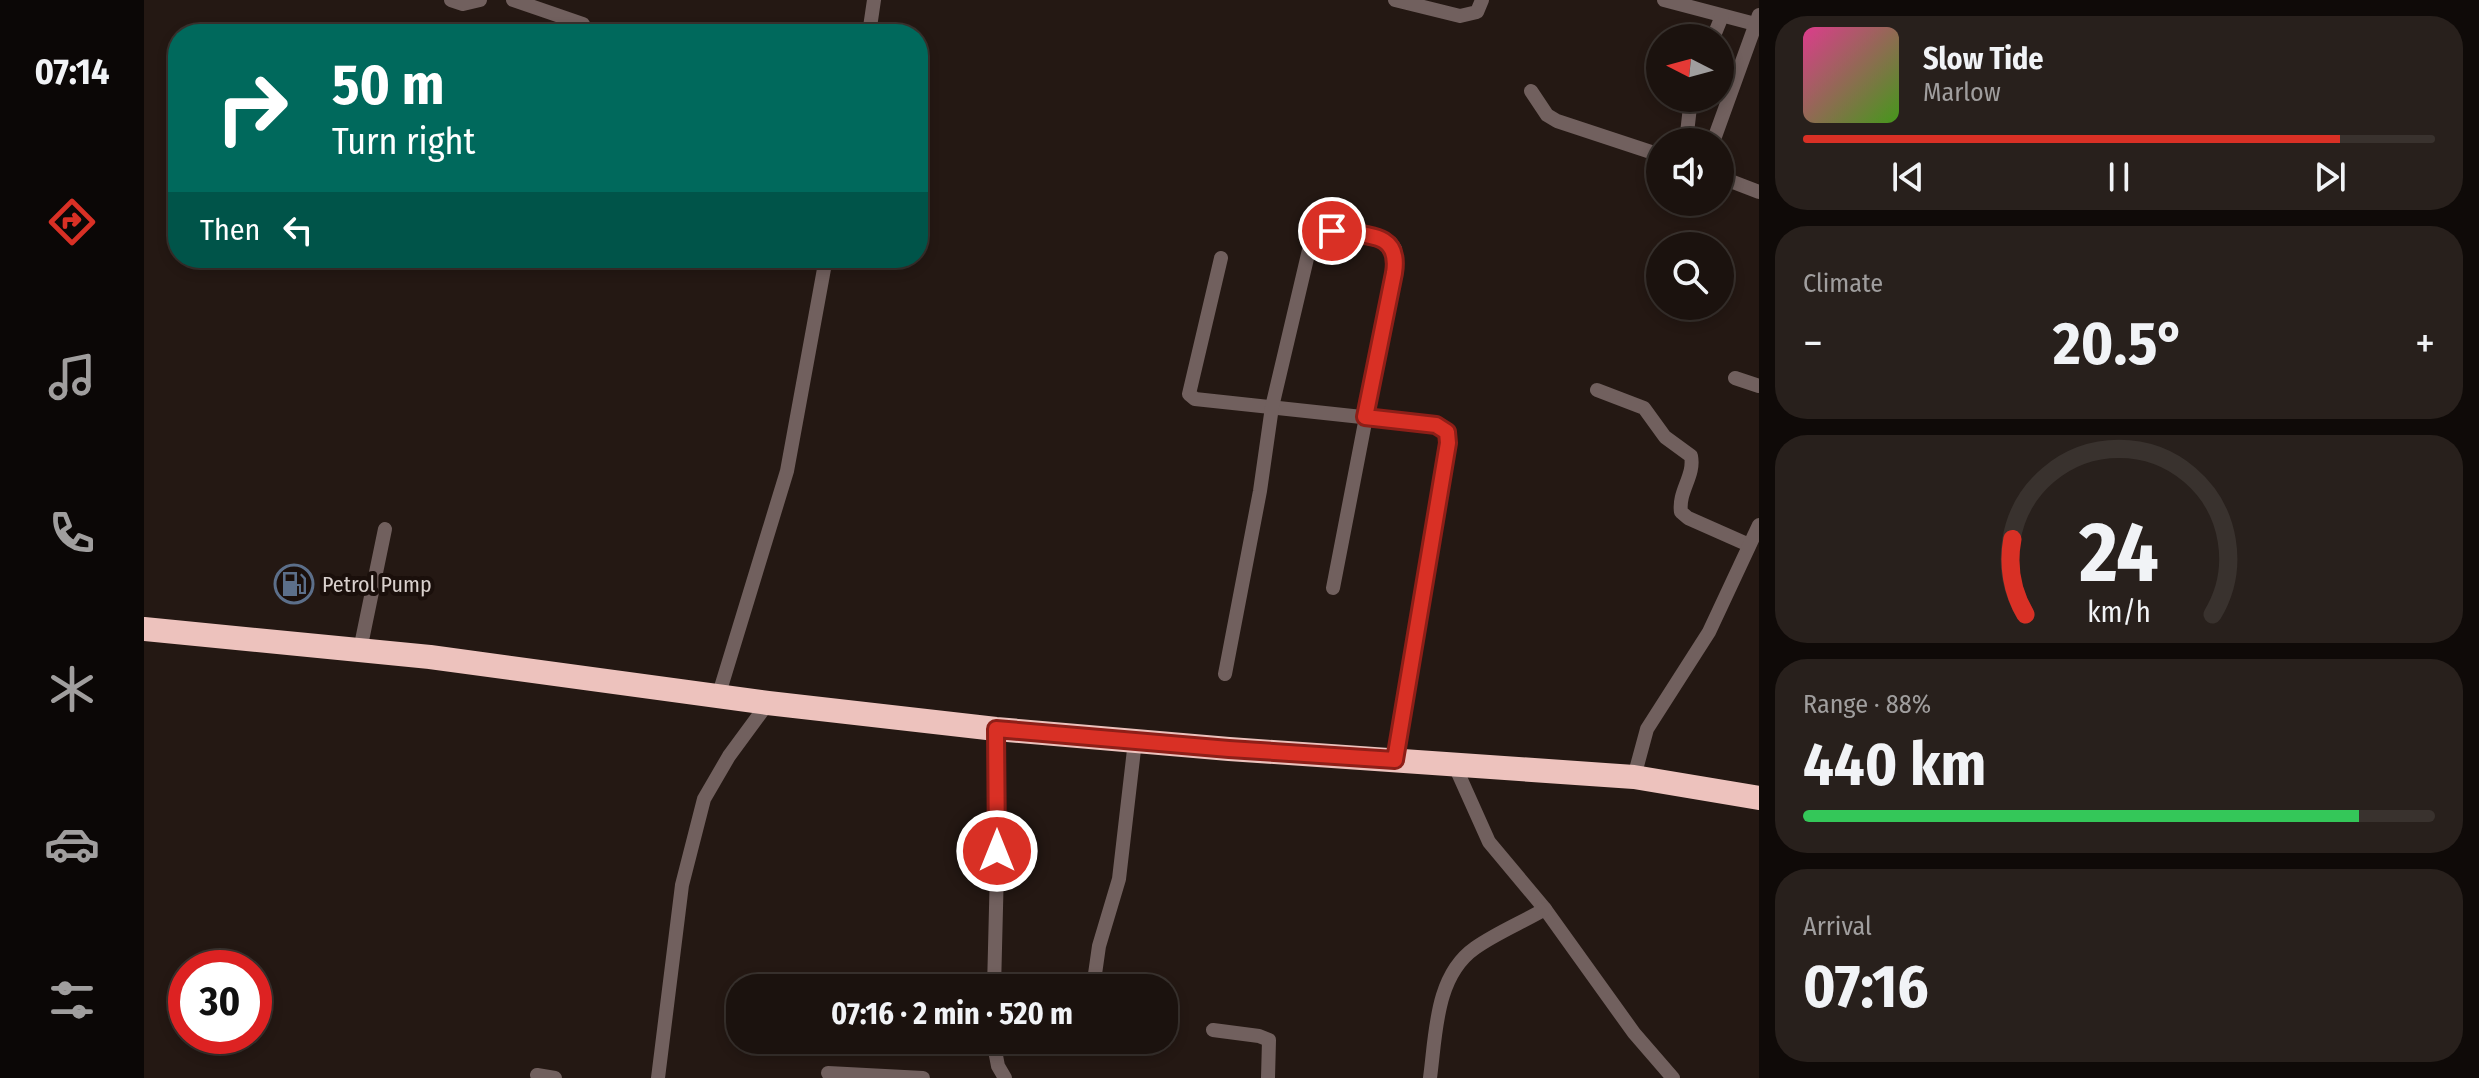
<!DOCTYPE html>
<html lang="en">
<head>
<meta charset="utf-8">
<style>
	:root { --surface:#1b120e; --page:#28201c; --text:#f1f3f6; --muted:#a09e9e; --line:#39322e; --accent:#d93025 }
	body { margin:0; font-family:"Fira Sans Condensed",sans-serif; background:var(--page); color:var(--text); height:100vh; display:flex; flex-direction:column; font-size:30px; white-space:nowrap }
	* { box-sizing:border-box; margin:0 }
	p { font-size:26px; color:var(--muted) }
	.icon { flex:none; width:44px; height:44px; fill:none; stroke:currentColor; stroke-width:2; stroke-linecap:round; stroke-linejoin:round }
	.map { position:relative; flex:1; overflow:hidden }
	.drawer { display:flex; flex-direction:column; gap:16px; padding:16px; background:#0f0a08; width:720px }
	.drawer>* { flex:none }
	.hud { position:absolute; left:24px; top:24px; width:760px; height:244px; border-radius:32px; box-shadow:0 4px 12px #0003,0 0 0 2px var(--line); background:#00695c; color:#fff; overflow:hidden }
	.needle { width:52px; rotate:276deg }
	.controls { position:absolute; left:1502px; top:24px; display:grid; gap:16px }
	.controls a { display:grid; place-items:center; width:88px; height:88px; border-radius:50%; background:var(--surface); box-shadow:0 4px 12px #0003,0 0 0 2px var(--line); font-size:40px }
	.speed { position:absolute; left:24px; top:950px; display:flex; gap:16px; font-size:40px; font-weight:700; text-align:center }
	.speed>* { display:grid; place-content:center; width:104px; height:104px; border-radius:50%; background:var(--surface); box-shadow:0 4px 12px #0003,0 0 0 2px var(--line); line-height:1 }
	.speed .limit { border:12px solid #d22; background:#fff; color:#111 }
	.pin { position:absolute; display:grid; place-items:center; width:68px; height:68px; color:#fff; margin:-34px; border:4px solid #fff; border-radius:50%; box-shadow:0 2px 8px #0007 }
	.me { position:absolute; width:88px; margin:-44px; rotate:0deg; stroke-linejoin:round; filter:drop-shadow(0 0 6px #0008) }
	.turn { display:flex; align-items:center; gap:28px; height:168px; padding:0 32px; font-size:36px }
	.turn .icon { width:104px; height:104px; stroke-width:2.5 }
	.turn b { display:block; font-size:56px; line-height:68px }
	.then { display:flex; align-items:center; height:76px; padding:0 32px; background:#0003; gap:16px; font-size:30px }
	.big { font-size:60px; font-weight:700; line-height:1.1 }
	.drawer .widget { flex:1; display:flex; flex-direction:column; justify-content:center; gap:12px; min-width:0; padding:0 28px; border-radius:32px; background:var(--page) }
	.drawer .dial { align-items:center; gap:0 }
	.dial svg { height:208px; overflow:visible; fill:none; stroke:var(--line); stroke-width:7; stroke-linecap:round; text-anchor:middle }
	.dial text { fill:var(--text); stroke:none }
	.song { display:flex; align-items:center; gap:24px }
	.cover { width:96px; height:96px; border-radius:12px; background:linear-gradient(135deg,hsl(330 70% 55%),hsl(100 70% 35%)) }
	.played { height:8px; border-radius:4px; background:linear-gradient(90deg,var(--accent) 85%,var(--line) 85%) }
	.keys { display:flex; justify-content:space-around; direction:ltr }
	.heat { display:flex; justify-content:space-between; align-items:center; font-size:44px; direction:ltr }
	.charge { height:12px; border-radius:6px; background:linear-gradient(90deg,#34c759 88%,var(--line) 0) }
	.trip { position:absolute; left:582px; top:974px; width:452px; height:80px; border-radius:32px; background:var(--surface); box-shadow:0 4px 12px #0003,0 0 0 2px var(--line); font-weight:700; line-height:80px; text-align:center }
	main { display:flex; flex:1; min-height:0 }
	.tab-bar { display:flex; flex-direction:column; width:144px; justify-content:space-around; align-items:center; background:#0b0706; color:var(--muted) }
	.tab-bar .icon { width:56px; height:56px }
	.tab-bar .current { color:var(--accent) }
	.tab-bar b { font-size:36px; color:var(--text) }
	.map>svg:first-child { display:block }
</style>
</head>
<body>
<main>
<nav class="tab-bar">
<b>07:14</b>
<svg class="icon current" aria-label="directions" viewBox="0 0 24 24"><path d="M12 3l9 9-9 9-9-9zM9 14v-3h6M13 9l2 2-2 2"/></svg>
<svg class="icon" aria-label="music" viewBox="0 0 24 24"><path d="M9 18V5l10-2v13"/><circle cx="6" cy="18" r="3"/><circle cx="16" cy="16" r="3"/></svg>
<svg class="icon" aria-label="phone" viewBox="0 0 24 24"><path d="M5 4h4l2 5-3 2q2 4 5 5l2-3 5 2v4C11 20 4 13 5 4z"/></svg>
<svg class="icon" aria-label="climate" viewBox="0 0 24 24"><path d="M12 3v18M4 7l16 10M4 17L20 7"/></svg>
<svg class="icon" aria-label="car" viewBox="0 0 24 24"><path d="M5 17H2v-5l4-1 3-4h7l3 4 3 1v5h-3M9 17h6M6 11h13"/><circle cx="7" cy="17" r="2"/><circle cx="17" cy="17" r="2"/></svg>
<svg class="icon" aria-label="filters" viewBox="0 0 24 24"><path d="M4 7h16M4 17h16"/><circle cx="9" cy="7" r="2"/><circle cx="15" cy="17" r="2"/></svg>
</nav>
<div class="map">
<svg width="1615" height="1078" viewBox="0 0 1615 1078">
	<rect width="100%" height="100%" fill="#241813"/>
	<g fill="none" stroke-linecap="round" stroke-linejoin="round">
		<g stroke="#71605e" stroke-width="14">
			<path d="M307,0l12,4 17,-4"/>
			<path d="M369,0l70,24"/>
			<path d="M1251,0l65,16 17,-4 5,-12"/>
			<path d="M1520,0l95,25"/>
			<path d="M725,34l5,-34"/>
			<path d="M1569,38l9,-22"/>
			<path d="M1387,91l16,24 10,6 103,34"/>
			<path d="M1542,142l5,-44"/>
			<path d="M1569,142l46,-127"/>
			<path d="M1576,177l39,15"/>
			<path d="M1077,258l-32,136 6,5 241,26 11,7 1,11 -53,317"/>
			<path d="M1591,378l24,8"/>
			<path d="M1453,390l47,18 21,29 26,19c4,20 -13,35 -10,56l7,6 61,27"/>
			<path d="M216,650l25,-121"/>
			<path d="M1081,674l35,-183 12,-84 37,-157 4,-11 9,-8h10l59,12 4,6 1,13 -63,326"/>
			<path d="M574,697l69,-226 39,-213"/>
			<path d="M1310,764l35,78 56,67 89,124 39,45"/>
			<path d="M1490,777l13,-48 62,-97 50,-107"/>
			<path d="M850,988l4,-160 -2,-99"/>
			<path d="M949,988l6,-42 20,-67 16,-138"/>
			<path d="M1069,1030l46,6 10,4 -1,38"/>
			<path d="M849,1040l5,26 7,12"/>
			<path d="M684,1073l95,5"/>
			<path d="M393,1075l18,3"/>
			<path d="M514,1078l24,-193 22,-86 25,-43 39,-53"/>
			<path d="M1286,1078c6,-44 5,-102 45,-130 21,-15 48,-26 70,-39"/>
		</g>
		<path stroke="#edc2bd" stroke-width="24" d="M0,629l286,28 338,46 228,26 233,20 405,28 125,21"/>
	</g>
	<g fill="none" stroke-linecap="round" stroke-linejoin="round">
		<g stroke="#8d1f18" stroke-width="20">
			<path id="route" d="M853,851l-1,-122 233,20 166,11 53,-317 -1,-11 -11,-7 -71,-8 29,-144c7,-43 -30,-37 -62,-42"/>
		</g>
		<use href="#route" stroke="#d93025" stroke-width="14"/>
	</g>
	<defs>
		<g id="fuel-ring" transform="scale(2)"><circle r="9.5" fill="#1a0f0b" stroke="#5c6f8a" stroke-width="1.5"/><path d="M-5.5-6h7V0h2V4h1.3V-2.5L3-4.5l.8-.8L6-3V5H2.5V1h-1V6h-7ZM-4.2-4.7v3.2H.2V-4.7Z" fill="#5c6f8a"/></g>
	</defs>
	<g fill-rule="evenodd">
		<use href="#fuel-ring" x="150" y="584"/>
	</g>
	<g text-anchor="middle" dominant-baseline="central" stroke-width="8" stroke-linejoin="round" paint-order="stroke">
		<g font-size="22" fill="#d9d0cd" stroke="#1a0f0b" text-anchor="start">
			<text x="178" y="584">Petrol Pump</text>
		</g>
	</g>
</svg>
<div class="controls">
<a><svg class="needle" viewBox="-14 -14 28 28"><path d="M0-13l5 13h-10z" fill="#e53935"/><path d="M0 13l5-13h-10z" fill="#a09e9e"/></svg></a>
<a><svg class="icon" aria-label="sound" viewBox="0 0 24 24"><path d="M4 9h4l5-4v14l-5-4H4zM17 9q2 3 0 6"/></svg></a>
<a><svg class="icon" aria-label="search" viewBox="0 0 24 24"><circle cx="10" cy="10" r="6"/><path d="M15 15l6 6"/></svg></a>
</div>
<div class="speed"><div class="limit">30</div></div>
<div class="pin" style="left:1188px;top:231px;background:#d93025"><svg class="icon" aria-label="arrive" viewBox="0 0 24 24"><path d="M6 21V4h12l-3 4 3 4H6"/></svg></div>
<svg class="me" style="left:853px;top:851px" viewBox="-20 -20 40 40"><circle r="17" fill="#d93025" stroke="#fff" stroke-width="3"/><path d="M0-11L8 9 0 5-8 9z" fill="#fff"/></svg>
<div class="trip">07:16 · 2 min · 520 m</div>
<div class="hud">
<div class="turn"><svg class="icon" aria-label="right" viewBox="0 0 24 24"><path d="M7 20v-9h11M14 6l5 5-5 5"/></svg><div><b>50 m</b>Turn right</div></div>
<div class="then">Then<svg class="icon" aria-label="left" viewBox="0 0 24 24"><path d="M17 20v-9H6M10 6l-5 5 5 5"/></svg></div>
</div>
</div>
<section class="drawer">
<div class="widget">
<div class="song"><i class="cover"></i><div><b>Slow Tide</b><p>Marlow</p></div></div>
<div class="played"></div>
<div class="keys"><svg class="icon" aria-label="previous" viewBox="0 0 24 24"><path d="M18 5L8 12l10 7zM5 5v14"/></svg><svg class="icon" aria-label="pause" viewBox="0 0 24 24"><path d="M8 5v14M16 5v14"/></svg><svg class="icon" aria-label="next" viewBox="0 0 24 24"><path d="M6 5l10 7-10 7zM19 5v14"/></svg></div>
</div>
<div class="widget"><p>Climate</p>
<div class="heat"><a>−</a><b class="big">20.5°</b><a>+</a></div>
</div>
<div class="widget dial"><svg viewBox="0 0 100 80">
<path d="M14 69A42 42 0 1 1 86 69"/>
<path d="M14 69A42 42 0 0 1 9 40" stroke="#d93025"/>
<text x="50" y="56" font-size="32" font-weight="700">24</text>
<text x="50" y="72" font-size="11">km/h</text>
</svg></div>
<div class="widget"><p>Range · 88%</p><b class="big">440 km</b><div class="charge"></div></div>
<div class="widget"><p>Arrival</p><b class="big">07:16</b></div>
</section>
</main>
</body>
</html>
